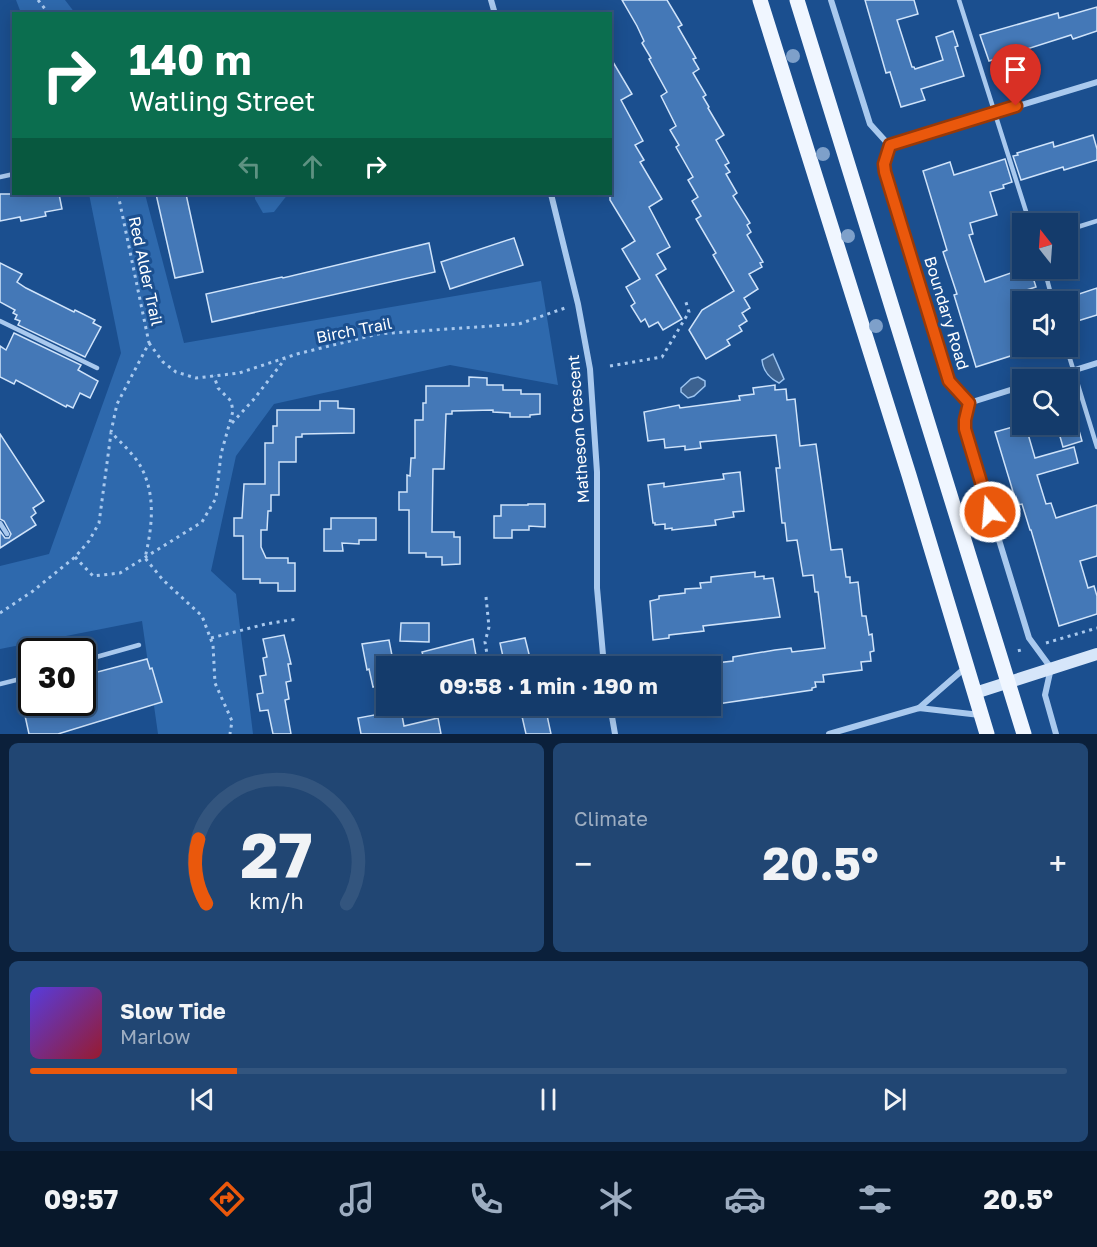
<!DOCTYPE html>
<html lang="en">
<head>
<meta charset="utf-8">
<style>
	:root { --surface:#143b6b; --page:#214673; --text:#f1f3f6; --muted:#9dadc1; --line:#33557e; --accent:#ea580c }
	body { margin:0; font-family:"Golos Text",sans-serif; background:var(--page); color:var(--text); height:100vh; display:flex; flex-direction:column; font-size:22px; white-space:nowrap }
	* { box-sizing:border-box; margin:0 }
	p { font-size:20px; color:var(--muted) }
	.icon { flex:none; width:33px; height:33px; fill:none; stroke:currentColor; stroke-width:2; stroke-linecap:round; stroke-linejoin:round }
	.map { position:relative; height:734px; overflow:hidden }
	.sheet { display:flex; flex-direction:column; gap:9px; padding:9px; background:#0b203b; flex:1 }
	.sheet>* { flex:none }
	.guide { position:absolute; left:12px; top:12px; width:600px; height:183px; border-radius:0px; box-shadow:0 3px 15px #0003,0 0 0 2px var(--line); background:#0b6e4f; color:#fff; overflow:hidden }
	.needle { width:39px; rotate:343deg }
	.buttons { position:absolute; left:1012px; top:213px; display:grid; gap:12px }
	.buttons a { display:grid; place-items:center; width:66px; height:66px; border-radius:0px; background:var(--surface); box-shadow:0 3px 15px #0003,0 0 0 2px var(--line); font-size:30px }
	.speed { position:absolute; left:18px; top:638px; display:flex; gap:12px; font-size:30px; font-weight:700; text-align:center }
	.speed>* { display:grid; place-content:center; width:78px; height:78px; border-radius:50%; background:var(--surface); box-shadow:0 3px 15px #0003,0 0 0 2px var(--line); line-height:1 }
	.speed .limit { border:3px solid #111; border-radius:9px; background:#fff; color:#111 }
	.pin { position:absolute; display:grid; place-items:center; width:51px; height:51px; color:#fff; margin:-62px -26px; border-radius:50% 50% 50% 0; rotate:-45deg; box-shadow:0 0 6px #0007 }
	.pin .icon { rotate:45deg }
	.me { position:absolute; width:66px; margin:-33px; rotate:343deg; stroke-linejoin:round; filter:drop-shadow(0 0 4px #0008) }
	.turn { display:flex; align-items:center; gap:21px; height:126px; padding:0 18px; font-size:27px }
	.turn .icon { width:78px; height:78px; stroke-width:2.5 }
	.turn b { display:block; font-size:42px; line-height:51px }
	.lanes { display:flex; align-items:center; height:57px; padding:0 18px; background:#0003; justify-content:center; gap:30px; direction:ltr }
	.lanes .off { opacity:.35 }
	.big { font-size:45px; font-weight:700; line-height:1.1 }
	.sheet .widget { flex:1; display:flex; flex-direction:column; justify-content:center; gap:9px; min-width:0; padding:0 21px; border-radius:9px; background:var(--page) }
	.sheet .dial { align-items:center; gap:0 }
	.dial svg { height:156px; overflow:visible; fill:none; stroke:var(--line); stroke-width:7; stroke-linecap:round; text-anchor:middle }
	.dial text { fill:var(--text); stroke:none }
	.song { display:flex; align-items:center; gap:18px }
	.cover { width:72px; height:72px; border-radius:9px; background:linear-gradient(135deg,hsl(250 70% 55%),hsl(350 70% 35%)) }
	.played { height:6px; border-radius:3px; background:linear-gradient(90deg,var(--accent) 20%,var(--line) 20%) }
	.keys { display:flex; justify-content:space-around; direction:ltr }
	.heat { display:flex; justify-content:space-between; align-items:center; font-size:33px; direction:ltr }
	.sheet .tiles { flex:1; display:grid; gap:9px; grid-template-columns:1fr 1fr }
	.widget:last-child { grid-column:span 2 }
	.trip { position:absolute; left:376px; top:656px; width:345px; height:60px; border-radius:0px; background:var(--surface); box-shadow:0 3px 15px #0003,0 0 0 2px var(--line); font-weight:700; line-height:60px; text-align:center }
	.tab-bar { display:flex; height:96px; justify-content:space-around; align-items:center; background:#08182b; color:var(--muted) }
	.tab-bar .icon { width:42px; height:42px }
	.tab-bar .selected { color:var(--accent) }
	.tab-bar b { font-size:27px; color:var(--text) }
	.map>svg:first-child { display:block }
</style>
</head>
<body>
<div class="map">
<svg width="1097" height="734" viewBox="0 0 1097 734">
	<rect width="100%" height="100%" fill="#1b4f8f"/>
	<g fill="#2e69ad">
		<path d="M16,0h49l10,13h-54z"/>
		<path d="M89,194h56l39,149 357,-62 17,104 -108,-20 -176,39 -38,52 -25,115 25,23 17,140h-95l-16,-113 -142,28v-83l49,-12 72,-201z"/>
		<path d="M255,194h33l-14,18 -11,1 -8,-14z"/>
	</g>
	<g fill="#3c6290" stroke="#9cc4f0" stroke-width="1.5">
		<path d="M773,354l11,25 -5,4c-10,-5 -16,-12 -17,-23z"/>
		<path d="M698,377l7,4v5l-11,10 -6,2 -7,-6v-4l10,-9z"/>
	</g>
	<g fill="#4478b7" stroke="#cfe3fa" stroke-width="1.5">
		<path d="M622,0h45l15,25 -4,2 18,31 -3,1 6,10 -6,4 13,22 -3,2 6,10 -1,1 16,27 -8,5 13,23 -4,2 5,7 -4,2 11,19 -4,3 17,27 -3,2 4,7 -4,3 16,27 -3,1 2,4 -13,7 9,15 -14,9 6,10 -8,5 5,8 -8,5 3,5 -15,9 3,5 -24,14 -17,-29 13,-20 32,-19 -21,-36 3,-2 -20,-34 5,-3 -9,-15 6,-4 -10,-17 5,-3 -17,-30 3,-2 -9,-15 6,-4 -15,-30 6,-4 -18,-33 2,-1 -9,-15 2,-2 -7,-15z"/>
		<path d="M865,0h49l4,14 -21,6 15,47h2l1,2 28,-9 -7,-23 17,-6 5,15 -3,1 9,29 -43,13 4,11 -24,7 -11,-35 -4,1z"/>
		<path d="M1097,7v24l-24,8 -2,-4 -82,26 -9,-26 78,-22 1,5z"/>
		<path d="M610,57l22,37 -11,6 22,41 -8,4 9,15 -4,2 22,37 -13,8 21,40 -13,7 9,15 -10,6 26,44 -19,11 -5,-8 -9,5 -4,-8 -4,3 -10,-16 4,-3 -9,-16 14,-8 -18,-30 13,-8 -25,-41z"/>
		<path d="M1093,135l4,14v11l-33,10 -1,-3 -42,13 -8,-24 5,-1 -1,-2 36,-11 1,5z"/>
		<path d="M1005,159l7,23 -9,3 1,3 -14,4 7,23 -27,8 3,11 -4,1 16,47 40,-14h5l6,19 -13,4v61l-47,15 -22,-72 3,-1 -14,-42 4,-2 -24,-79 27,-9 4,13z"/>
		<path d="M0,194h59l3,15 -17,3 1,4 -25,5 -1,-4 -20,4z"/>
		<path d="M156,194h30l17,78 -28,6z"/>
		<path d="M514,238l9,27 -73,24 -9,-27z"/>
		<path d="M429,243l6,29 -223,50 -6,-28 76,-17 1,1z"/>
		<path d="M0,263l22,11 -5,8 9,6 48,24 1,-2 20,10 -2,3 8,4 -16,30 -67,-32 2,-4 -5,-2 2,-4 -4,-2 2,-3 -15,-8z"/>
		<path d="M1097,288v27l-26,8 -3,-11v-10h-3l-1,-3z"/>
		<path d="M14,333l67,32 -3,5 20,11 -8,17 -10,-5 -7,15 -6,-3 -1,2 -50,-27 -2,4 -14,-7v-31l6,4z"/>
		<path d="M469,377l18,1v7h16v5h18v4h19v20l-10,1v2h-20v-4l-17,-1v-2l-41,1v3h-6l-2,55h-11l-1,63h22v5h6v27l-18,1v-8h-16v-4h-17v-43h-10v-18h8v-17l3,1 1,-18h4v-38h8v-17h3v-17h43z"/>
		<path d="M775,385v5l11,-1 1,11 8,-1 5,47 16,-2 15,106 11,-1 4,28h4v6l8,-1 4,34h4l3,19 3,-1 2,17 -4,1 1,9 -10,1 1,8 -39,5 1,7h-9l1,5 -4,1v2l-101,15v-40h5v-2l17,-2v-4l42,-7 16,-2 1,4 33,-4 -7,-56h-3l-2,-17 -10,1 -6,-36 -10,1 -2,-18h-3l-6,-55h4l-4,-33 -76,7 1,6 -16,2v-4l-20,2 -1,-9 -16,2 -4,-29 35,-7 1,3 60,-8 -1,-4 15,-2 -1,-6z"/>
		<path d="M320,401h18v7l16,1v24l-52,1v3h-6v25h-17v33h-8v16h-3l-1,19h-6v17l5,11h22v5h7v28h-17v-8h-18v-4h-17v-43h-9v-18h8l2,-34h21v-41h8v-17h4v-16h43z"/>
		<path d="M1076,420l6,21 -19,6 -6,-21 11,-2v-1z"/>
		<path d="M1020,425l1,4 5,-2 9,31 39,-11 4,16 -41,12 9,29 5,-1 5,15 41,-13v51l-17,5 8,27 6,-2 3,10v18l-38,12 -28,-96h-1l-8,-26 -5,1 -22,-73z"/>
		<path d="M0,434l44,67 -11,7 3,5 -5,4 5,8 -36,23v-17l5,7h4l2,-4 -7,-13 -4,-2z"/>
		<path d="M740,472l4,39 -11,1 1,5 -19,3 1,5 -44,5v-2l-7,1v-5l-10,1v-2h-2l-5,-38 16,-2v4l44,-6 16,-2 -1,-5z"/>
		<path d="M528,504h17v23l-16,-1v4h-17v8h-18v-22h7v-11h27z"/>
		<path d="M331,518h45v22h-17v4l-17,-1 1,8h-19v-22h7z"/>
		<path d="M755,572v5l9,-1v3l9,-1 7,39 -77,9 1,5 -35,4v3l-16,2 -3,-39 9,-2v-3l26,-3v-4l16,-1 -1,-5 11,-1v-5z"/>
		<path d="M401,623h28v19l-29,-1z"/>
		<path d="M284,635l7,29h-3l3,17 -5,1 3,17 -4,1 6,34h-18l-5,-24 -8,1 -3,-17 6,-1 -3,-17 6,-1 -3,-17 4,-1 -4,-18z"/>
		<path d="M525,638l7,28h-27l-5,-23z"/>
		<path d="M473,639l4,22 -6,1v4h-45l-4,-14z"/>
		<path d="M389,640l5,26h-7v18l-14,3 -4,-18 -2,1 -5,-26z"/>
		<path d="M147,659l3,10 2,-1 10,34 -104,32h-29l-7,-32h60v-26z"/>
		<path d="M545,706l6,28h-25l-5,-22z"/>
		<path d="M401,710l3,16 34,-8 3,16h-80l-3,-16z"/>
	</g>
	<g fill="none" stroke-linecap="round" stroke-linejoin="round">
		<g stroke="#a9c9ee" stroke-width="3" stroke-dasharray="3 4.5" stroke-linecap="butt">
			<path d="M38,0l11,14"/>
			<path d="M118,194l31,149 -32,61 -6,28c10,11 25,24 31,37 14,28 10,59 3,89l18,22 39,36 11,29 2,38 17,38 -2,13"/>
			<path d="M149,343l14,19 13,10 20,6 43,-5 58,-19 81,-20 141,-10 49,-17"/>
			<path d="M610,366l52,-9 27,-45 -4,-13"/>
			<path d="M232,423l22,-24 31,-40"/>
			<path d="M75,557l18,19 27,-3 82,-51 14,-24 5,-44 12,-43 -2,-10 -13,-13 -4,-12"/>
			<path d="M486,597l3,30 -4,15 4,24"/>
			<path d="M0,613l33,-22 42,-34 14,-16 10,-18 12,-90"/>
			<path d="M211,638l55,-14 31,-5"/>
			<path d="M1046,643l51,-15"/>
			<path d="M1019,649l1,4"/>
		</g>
		<g stroke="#a9c9ee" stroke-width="4.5">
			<path d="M959,0l71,224"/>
			<path d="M0,177l14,-3"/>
			<path d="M1068,230l29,-9"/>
			<path d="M1044,268l9,34"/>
			<path d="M0,321l97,47"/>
			<path d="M1066,346l31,101"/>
			<path d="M0,523l7,11"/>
			<path d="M82,661l57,-16"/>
			<path d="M0,684l32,-8"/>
		</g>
		<g stroke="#a9c9ee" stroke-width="6">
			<path d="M491,0l4,14"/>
			<path d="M831,0l39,124 19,21 -5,19 1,8 64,209 20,22 -4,17v9l64,209 22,30 -6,27 11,39"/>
			<path d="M889,145l208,-63"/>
			<path d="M551,194l27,110 12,65 7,103v116l7,78"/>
			<path d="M1043,380l54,-17"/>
			<path d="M969,403l54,-17"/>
			<path d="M610,705l5,29"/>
			<path d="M919,708l47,-41"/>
			<path d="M829,734l90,-26 61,7"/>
		</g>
		<path stroke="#d6e6fa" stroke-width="12" d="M975,693l122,-39"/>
		<g stroke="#f0f6ff" stroke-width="15">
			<path d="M760,0l149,475 78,259"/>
			<path d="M797,0l227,734"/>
		</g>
	</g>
	<g fill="#7ea0ca">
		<circle cx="793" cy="56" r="7"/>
		<circle cx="823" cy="154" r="7"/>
		<circle cx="848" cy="236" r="7"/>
		<circle cx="876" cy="326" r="7"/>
	</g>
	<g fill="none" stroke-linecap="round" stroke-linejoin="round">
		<g stroke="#983908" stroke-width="15">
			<path id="route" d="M990,512l-25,-83v-9l4,-17 -20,-22 -64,-209 -1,-8 6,-19 126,-39"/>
		</g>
		<use href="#route" stroke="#ea580c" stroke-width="10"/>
	</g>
	<g text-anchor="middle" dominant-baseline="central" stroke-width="6" stroke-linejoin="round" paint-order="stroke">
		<g font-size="16" fill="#fff" stroke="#1b4f8f">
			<text transform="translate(146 271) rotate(78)">Red Alder Trail</text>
			<text transform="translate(947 313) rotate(73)">Boundary Road</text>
			<text transform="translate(354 330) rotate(-11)">Birch Trail</text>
			<text transform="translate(578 429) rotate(-94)">Matheson Crescent</text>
		</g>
	</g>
</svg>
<div class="buttons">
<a><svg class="needle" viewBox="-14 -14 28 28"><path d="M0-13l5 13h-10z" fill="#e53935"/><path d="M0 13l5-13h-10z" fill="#9dadc1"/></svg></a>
<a><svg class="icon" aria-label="sound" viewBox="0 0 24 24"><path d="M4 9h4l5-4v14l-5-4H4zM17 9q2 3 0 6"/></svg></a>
<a><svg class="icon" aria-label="search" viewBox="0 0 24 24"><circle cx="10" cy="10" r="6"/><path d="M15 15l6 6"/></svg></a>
</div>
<div class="speed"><div class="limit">30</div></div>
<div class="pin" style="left:1016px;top:106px;background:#d93025"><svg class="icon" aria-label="arrive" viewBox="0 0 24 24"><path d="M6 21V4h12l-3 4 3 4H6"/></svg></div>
<svg class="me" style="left:990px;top:512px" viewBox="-20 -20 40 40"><circle r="17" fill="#ea580c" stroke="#fff" stroke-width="3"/><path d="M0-11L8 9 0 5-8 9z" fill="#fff"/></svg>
<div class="trip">09:58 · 1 min · 190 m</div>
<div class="guide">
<div class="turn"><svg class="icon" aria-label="right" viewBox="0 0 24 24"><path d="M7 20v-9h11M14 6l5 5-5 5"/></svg><div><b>140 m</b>Watling Street</div></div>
<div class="lanes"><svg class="icon off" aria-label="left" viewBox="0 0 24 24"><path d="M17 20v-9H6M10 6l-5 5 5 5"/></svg><svg class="icon off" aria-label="ahead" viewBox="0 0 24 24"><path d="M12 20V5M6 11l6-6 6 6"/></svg><svg class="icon" aria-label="right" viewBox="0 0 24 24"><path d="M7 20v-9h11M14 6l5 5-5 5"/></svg></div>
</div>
</div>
<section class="sheet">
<div class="tiles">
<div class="widget dial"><svg viewBox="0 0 100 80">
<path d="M14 69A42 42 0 1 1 86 69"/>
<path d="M14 69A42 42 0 0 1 10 36" stroke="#ea580c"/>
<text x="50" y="56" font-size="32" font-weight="700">27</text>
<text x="50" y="72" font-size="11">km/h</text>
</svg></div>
<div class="widget"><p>Climate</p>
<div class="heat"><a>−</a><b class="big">20.5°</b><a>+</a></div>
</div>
<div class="widget">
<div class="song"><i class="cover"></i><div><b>Slow Tide</b><p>Marlow</p></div></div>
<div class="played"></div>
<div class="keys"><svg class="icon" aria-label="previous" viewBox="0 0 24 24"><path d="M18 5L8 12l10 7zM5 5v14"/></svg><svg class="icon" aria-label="pause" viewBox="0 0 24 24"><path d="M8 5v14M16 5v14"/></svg><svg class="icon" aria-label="next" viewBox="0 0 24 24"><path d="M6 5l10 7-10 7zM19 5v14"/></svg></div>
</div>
</div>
</section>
<nav class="tab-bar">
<b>09:57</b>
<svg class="icon selected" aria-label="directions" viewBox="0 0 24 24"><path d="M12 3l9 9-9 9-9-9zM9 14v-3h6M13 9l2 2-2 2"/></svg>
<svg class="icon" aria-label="music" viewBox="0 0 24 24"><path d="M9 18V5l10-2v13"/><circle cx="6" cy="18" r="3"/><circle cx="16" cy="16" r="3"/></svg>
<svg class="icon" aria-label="phone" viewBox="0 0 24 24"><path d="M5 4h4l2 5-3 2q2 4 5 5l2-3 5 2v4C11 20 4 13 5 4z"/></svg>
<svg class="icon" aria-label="climate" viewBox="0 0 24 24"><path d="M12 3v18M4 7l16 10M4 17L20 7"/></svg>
<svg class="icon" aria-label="car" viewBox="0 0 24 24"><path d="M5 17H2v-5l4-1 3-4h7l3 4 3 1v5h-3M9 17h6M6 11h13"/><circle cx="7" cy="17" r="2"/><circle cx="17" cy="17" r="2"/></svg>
<svg class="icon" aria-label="filters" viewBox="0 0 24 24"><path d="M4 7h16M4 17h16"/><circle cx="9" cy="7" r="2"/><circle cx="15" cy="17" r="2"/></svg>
<b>20.5°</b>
</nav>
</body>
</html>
